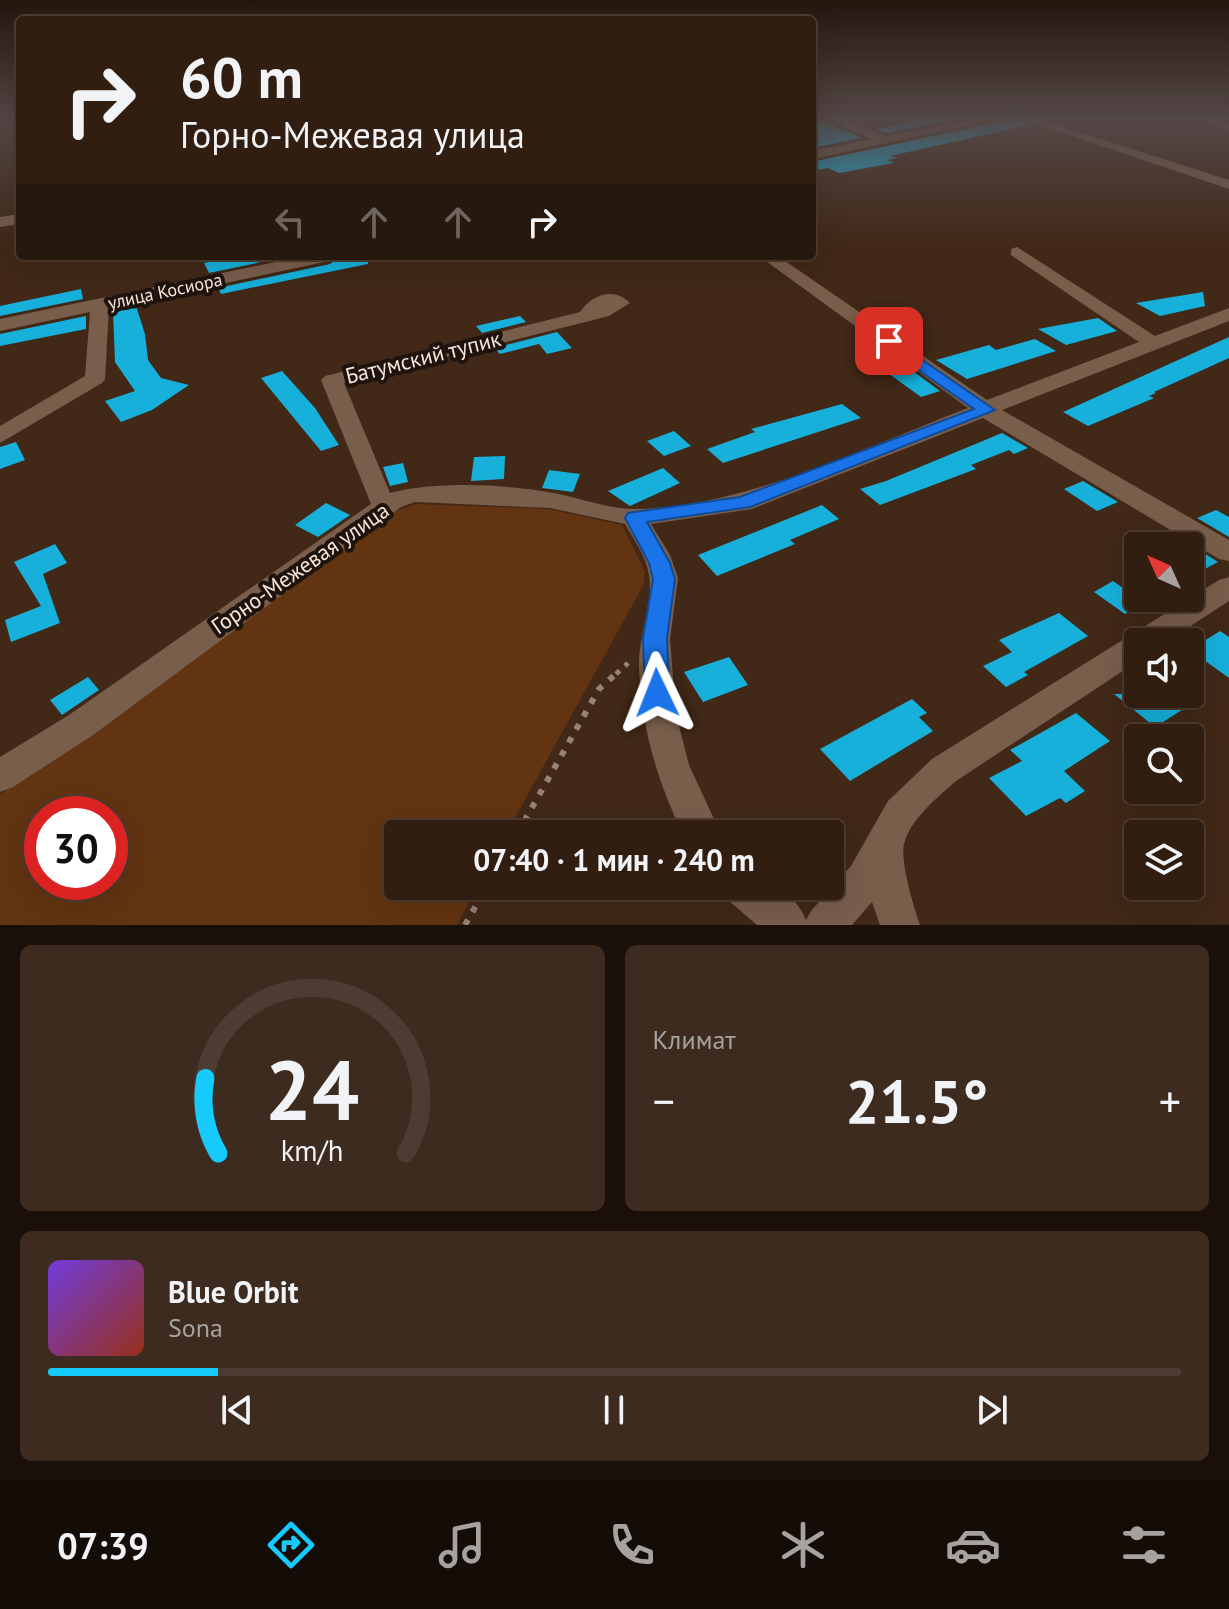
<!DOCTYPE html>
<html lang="ru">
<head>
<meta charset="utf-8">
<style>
	:root { --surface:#311e11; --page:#3d2b1f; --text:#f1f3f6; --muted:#a8a29f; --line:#4c3c31; --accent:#16cafb }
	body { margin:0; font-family:"PT Sans",sans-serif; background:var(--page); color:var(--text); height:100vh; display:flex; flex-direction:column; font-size:30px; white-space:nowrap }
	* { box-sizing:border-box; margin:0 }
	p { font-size:26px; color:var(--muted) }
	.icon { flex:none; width:44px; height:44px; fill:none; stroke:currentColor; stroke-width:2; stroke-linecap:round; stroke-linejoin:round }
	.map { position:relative; height:925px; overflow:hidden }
	.side { display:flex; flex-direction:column; gap:20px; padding:20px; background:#1b1009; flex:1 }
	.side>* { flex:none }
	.hud { position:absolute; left:16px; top:16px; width:800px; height:244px; border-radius:8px; box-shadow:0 8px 32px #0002,0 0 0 2px var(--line); background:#311e11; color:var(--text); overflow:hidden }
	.needle { width:52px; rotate:315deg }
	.controls { position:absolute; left:1124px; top:532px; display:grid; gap:16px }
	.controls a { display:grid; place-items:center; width:80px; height:80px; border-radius:8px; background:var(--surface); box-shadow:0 8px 32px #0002,0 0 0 2px var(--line); font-size:40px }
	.speed { position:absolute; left:24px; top:796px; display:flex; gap:16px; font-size:40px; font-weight:700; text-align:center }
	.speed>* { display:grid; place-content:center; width:104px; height:104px; border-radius:50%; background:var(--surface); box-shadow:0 8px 32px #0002,0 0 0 2px var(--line); line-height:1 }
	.speed .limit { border:12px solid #d22; background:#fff; color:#111 }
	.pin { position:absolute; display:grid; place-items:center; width:68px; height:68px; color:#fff; margin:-34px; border-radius:16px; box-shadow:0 4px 12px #0006 }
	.me { position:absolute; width:88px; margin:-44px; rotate:358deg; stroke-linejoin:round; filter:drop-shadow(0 0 6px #0008) }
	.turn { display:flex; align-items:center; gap:28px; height:168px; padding:0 32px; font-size:36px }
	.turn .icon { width:104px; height:104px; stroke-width:2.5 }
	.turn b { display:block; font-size:56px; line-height:68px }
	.lanes { display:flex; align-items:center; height:76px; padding:0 32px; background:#0003; justify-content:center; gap:40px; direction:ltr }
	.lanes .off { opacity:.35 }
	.big { font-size:60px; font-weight:600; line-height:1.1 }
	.side .widget { flex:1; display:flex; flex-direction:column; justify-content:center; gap:12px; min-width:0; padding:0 28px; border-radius:12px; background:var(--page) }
	.side .dial { align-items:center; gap:0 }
	.dial svg { height:208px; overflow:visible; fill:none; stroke:var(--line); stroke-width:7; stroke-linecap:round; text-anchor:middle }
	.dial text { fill:var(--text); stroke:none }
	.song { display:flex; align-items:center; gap:24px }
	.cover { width:96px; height:96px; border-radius:12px; background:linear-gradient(135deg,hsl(260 70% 55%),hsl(10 70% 35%)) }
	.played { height:8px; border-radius:4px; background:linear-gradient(90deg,var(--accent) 15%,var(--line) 15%) }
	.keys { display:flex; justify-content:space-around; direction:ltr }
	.heat { display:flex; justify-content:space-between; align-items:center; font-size:44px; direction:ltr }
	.side .tiles { flex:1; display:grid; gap:20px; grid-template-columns:1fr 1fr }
	.widget:last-child { grid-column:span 2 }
	.trip { position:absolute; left:384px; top:820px; width:460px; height:80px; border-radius:8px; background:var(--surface); box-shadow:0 8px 32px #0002,0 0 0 2px var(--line); font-weight:600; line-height:80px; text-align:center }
	.tabs { display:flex; height:128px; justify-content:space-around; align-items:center; background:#140c07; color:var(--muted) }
	.tabs .icon { width:56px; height:56px }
	.tabs .on { color:var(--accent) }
	.tabs b { font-size:36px; color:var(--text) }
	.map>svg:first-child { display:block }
</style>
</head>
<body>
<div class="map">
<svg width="1229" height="925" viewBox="0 0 1229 925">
	<rect width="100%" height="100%" fill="#412817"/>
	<path fill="#623411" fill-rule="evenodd" d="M416,504l133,5 73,16 23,46 -1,13 -138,250h-108v52h80l-21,39h-457v-131l88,-58 301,-223zM42,814h68v68h-68z"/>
	<g fill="#16b0db">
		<path d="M934,117h38l-86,16 -10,-4z"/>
		<path d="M1010,117l19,8 -139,31 7,2 -10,2 7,3 -55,10 -11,-5 -16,3v-9l196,-42z"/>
		<path d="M819,118l1,2 42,18 -50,10v-29z"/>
		<path d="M238,256h52l-81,17 -5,-10z"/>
		<path d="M340,256h27l1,8 -147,30 -3,-6 112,-24z"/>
		<path d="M81,289l2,10 -83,17v-10z"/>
		<path d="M1203,292l2,14 -45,10 -24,-13z"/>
		<path d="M136,306l9,28 3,26 13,18 28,7 -37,25 -31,12 -16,-21 30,-10 -20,-29 -2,-51z"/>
		<path d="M86,316v13l-86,17v-12z"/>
		<path d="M520,316l6,6 -44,11 -6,-7z"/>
		<path d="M1098,318l19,13 -51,14 -28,-16z"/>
		<path d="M557,332l15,16 -25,6 -8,-10 -39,10 -6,-6z"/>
		<path d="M1229,337v21l-75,34 2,1 -7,3 5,2 -66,28 -25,-14z"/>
		<path d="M1035,339l21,12 -89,28 -31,-19 53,-15 7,5z"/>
		<path d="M891,355l49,36 -19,6 -40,-29z"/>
		<path d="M282,371l33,37 24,37 -18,6 -60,-73z"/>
		<path d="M842,404l19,14 -138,45 -16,-14 48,-17 -4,-3z"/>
		<path d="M674,431l17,15 -27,10 -17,-15z"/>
		<path d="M1002,433l26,15 -14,6 -5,-4 -38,15 5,4 -96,36 -20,-16 26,-8z"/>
		<path d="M16,442l9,18 -25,9v-22z"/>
		<path d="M505,456l-1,23 -33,2 3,-24z"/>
		<path d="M403,463l5,19 -18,4 -7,-19z"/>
		<path d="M663,468l17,15 -50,23 -22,-15z"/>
		<path d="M549,470l31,4 -7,18 -31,-4z"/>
		<path d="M1083,481l35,21 -21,9 -33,-22z"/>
		<path d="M326,503l24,12 -32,22 -23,-12z"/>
		<path d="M822,505l17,14 -49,21 5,4 -78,32 -19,-21z"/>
		<path d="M1216,510l13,7v20l-32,-19z"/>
		<path d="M55,544l12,19 -24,11 17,49 -49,19 -6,-22 36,-14 -27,-44z"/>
		<path d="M1190,545l17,10 11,7 -19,10 -9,-6z"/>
		<path d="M1113,581l30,21 -18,12 -31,-22z"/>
		<path d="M1059,613l29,23 -64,36 4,3 -22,12 -23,-21 29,-14 -13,-12z"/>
		<path d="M1220,631l9,6v41l-39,-28z"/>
		<path d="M729,657l19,28 -45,17 -19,-30z"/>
		<path d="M88,677l11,13 -37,25 -12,-15z"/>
		<path d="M1114,694h66l13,9 -38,24z"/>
		<path d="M912,699l15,14 -8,4 14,14 -83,50 -30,-32z"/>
		<path d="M1076,713l34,28 -46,30 21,20 -19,12 -6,-5 -34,18 -37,-38 33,-17 -12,-11z"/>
	</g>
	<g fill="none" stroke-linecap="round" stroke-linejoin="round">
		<path stroke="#978274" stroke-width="5" stroke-dasharray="5 7" stroke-linecap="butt" d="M616,674l12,-11"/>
		<g stroke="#978274" stroke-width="6" stroke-dasharray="6 9" stroke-linecap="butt">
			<path d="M517,834l82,-145 19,-17"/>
			<path d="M465,925l22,-39"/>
		</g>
		<g fill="#7a5e4c" fill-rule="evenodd">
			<path d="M821,117h14l51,19 100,-19h21l-195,42v-8l60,-12z"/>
			<path d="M1016,117h16l197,63v9z"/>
			<path d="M1187,117h18l24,5v8z"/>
			<path d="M20,214v10l-20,3v-10z"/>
			<path d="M1017,247l138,89 74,-28v13l-227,89 227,130v21l-10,-2 -236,-141 -231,91 -101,15 19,31 8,23 -8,61 6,75 13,51 32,69h-38c-26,-52 -42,-109 -44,-167 -1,-30 15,-66 10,-92 -3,-19 -15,-35 -24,-51l-75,-16 -135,-6 -14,5 -308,228 -80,52 -13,5v-35l69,-42 302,-211 -50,-124 4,-4 255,-64c11,-17 34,-26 50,-9l-21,13 -265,67 46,110c46,-12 116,-9 164,0 26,5 57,17 84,16 113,-4 225,-61 330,-101l-209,-152h19l209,144 152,-58 -128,-87v-6z"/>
			<path d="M305,256h32l-8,5 -220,47 -4,71 -3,4 -102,60v-17l85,-50 5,-64 -90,19v-12z"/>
			<path d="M1229,577v24l-63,41h-28v19l-182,120c-18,16 -46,38 -52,63 -4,18 10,64 16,81h-40l-8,-23 -20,23h-95l-29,-25 -6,-14c35,0 69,-4 84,34l5,-9 40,-45 37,-65 44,-42 287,-179z"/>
		</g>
	</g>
	<linearGradient id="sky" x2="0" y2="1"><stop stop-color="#24160d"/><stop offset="0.48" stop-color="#544847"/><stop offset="1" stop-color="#544847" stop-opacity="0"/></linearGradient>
	<rect width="1229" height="246" fill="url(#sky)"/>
	<path fill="#1a73e8" stroke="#114b97" stroke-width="2" d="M889,337l106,73 -245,97 -103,15 23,41 5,16 -8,59 2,55 -4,7 -8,3 -9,-3 -3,-7 -2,-55 10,-59 -4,-16 -24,-45 3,-5 112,-16 234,-88 -91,-64v-7z"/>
	<g text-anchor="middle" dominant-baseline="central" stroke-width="8" stroke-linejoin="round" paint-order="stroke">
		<g font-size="18" fill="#f6e5da" stroke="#1f140d">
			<text transform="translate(165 291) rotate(-12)">улица Косиора</text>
		</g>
		<g font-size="22" fill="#f6e5da" stroke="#1f140d">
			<text transform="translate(423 357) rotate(-14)">Батумский тупик</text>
			<text transform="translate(300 568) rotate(-35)">Горно-Межевая улица</text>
		</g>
	</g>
</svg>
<div class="controls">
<a><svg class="needle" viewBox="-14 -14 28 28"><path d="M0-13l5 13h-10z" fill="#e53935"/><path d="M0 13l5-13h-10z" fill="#a8a29f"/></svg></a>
<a><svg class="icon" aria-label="sound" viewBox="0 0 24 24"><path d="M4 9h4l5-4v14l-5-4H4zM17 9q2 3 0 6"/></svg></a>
<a><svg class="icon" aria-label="search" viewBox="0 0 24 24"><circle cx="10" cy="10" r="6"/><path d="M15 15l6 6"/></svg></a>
<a><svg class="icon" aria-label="layers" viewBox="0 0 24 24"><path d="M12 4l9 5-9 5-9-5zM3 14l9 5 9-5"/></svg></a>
</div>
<div class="speed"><div class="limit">30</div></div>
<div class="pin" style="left:889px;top:341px;background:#d93025"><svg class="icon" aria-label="arrive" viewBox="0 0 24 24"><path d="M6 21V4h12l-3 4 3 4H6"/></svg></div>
<svg class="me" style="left:657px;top:693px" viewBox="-20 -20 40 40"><path d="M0-17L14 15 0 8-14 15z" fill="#1a73e8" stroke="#fff" stroke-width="4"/></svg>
<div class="trip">07:40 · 1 мин · 240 m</div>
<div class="hud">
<div class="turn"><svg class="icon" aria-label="right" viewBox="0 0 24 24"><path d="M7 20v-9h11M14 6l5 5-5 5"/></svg><div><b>60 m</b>Горно-Межевая улица</div></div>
<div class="lanes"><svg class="icon off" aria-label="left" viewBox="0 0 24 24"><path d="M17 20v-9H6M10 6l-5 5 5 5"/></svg><svg class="icon off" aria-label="ahead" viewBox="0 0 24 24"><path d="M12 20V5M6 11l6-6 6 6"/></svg><svg class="icon off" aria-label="ahead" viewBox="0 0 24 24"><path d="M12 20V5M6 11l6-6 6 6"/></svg><svg class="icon" aria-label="right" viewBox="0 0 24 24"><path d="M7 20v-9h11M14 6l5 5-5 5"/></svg></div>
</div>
</div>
<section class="side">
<div class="tiles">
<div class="widget dial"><svg viewBox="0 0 100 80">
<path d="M14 69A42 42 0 1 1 86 69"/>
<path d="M14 69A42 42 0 0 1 9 40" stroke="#16cafb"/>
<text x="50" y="56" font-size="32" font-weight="700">24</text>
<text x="50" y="72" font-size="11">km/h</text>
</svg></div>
<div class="widget"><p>Климат</p>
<div class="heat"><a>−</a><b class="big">21.5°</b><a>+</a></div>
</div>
<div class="widget">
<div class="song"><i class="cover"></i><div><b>Blue Orbit</b><p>Sona</p></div></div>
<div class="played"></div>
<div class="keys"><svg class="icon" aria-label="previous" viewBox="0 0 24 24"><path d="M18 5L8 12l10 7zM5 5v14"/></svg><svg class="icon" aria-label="pause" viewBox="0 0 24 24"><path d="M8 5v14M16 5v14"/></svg><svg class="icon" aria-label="next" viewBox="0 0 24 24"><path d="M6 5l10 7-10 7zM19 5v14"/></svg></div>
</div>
</div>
</section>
<nav class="tabs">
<b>07:39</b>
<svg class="icon on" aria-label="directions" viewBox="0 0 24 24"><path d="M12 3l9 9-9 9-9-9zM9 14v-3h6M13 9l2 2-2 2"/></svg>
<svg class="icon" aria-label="music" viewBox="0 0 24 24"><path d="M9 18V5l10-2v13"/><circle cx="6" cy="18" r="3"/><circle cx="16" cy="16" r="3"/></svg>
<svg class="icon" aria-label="phone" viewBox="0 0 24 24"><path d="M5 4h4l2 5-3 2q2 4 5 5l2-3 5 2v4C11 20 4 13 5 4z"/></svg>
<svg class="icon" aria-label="climate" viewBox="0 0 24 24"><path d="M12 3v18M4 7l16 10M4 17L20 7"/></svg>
<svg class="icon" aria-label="car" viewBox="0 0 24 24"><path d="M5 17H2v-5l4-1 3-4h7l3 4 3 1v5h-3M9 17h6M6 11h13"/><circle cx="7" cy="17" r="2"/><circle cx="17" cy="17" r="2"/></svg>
<svg class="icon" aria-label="filters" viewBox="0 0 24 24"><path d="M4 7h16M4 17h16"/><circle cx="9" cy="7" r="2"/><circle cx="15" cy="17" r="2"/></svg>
</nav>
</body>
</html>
